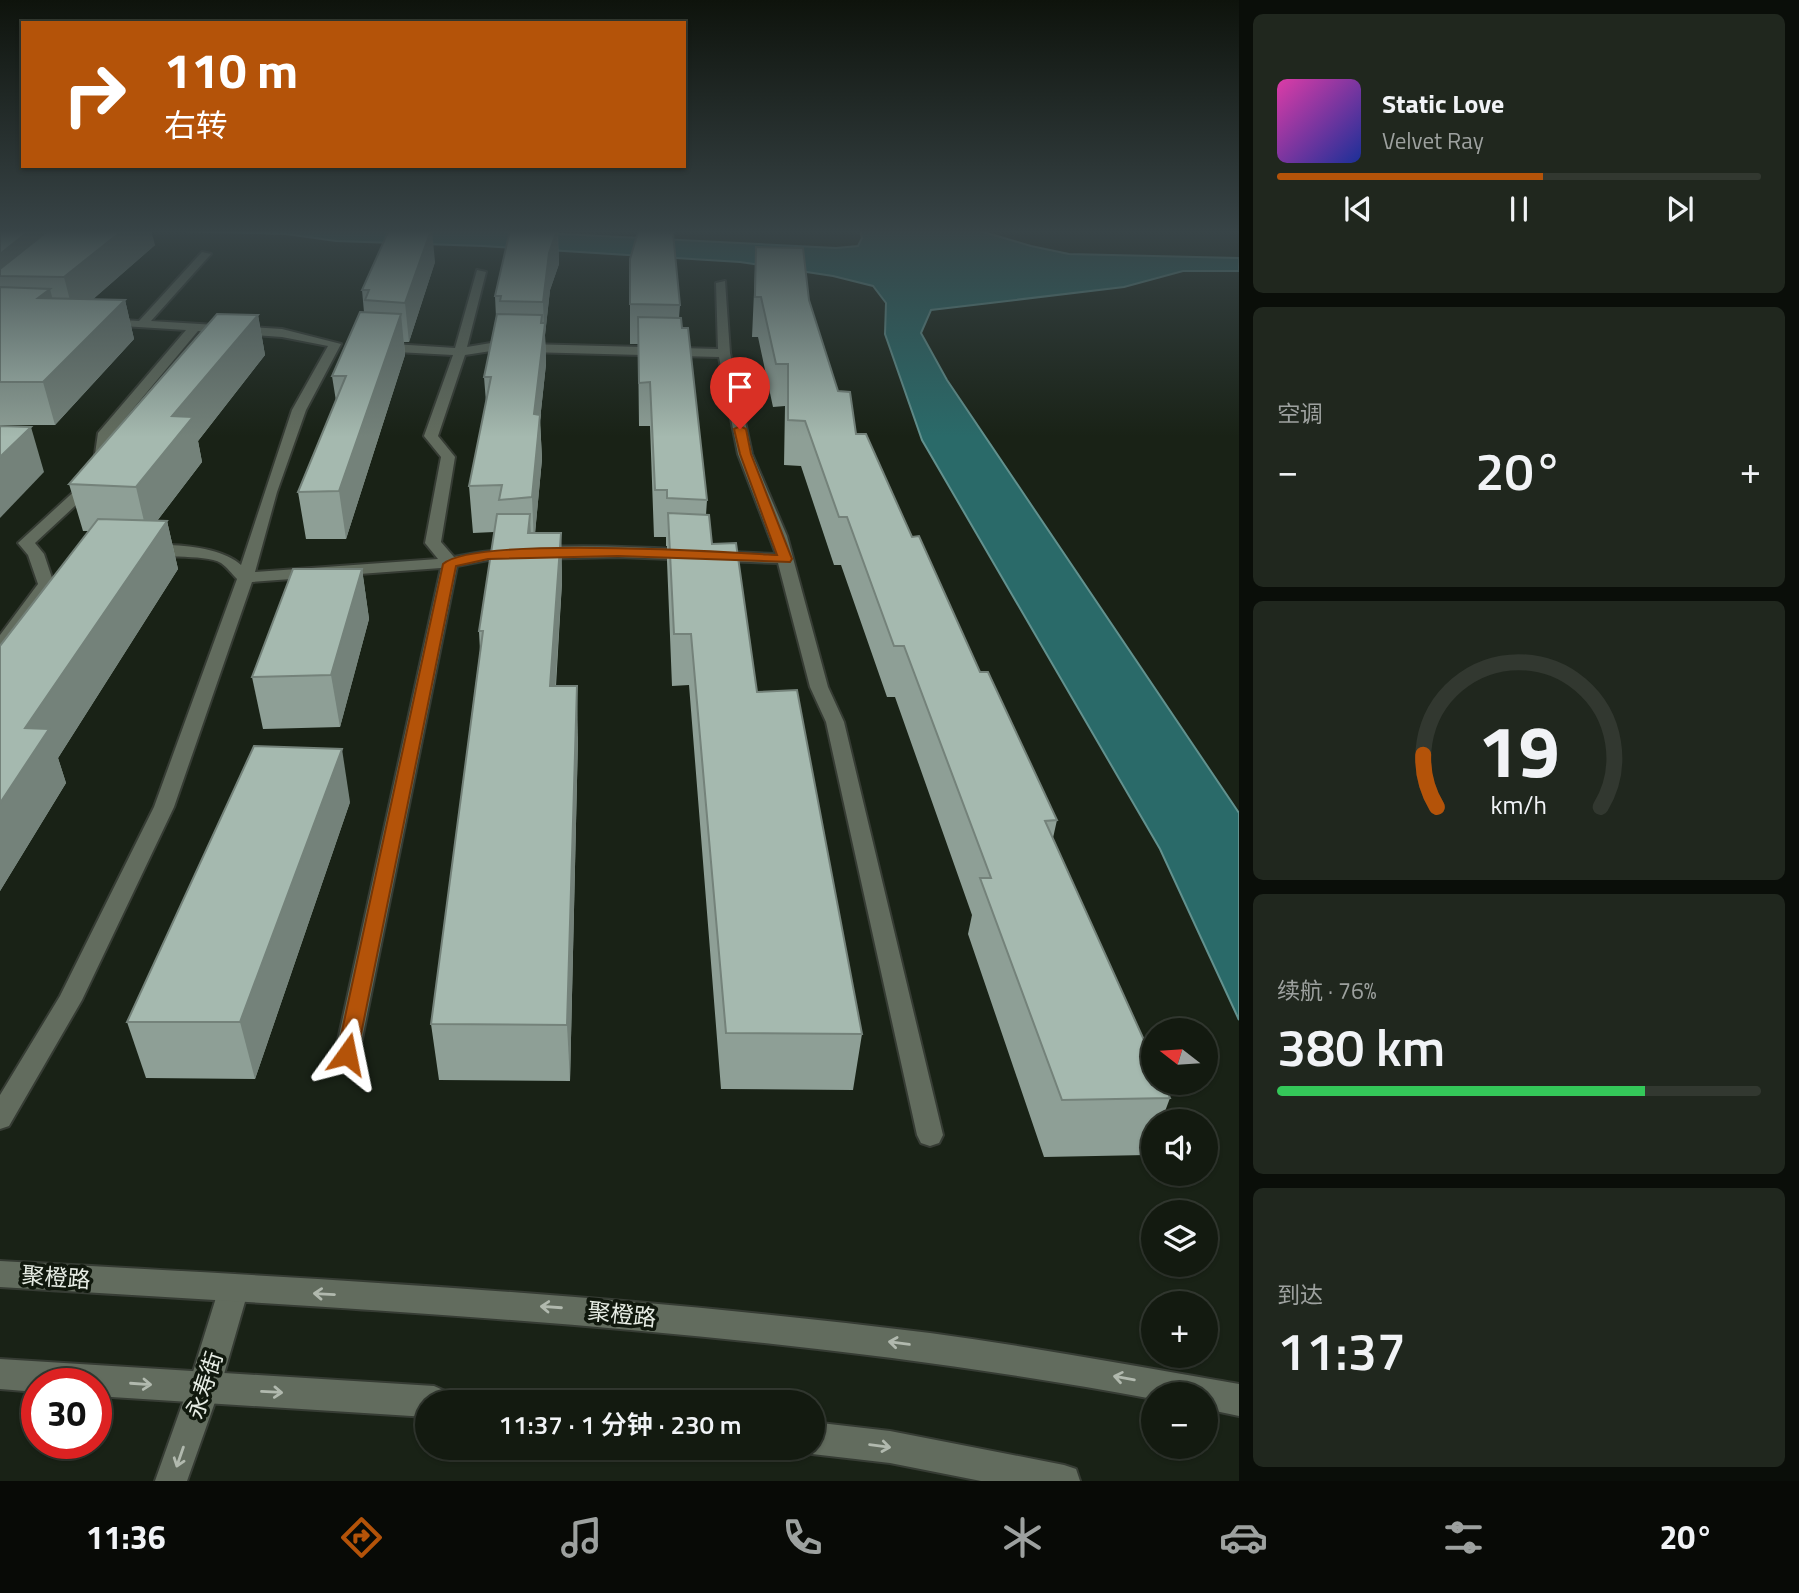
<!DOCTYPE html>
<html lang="zh">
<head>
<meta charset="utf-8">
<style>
	:root { --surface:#131a10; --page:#20271e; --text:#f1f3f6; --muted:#9da19f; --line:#323830; --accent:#b45309 }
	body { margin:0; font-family:"Titillium Web","Noto Sans SC",sans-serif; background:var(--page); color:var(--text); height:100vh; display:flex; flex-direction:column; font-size:26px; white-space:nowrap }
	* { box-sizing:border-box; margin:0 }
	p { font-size:23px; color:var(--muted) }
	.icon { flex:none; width:38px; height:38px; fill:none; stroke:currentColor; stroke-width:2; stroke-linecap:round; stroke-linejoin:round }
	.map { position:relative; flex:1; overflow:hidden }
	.details { display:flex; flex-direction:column; gap:14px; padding:14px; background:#0a0e09; width:560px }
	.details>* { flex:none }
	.banner { position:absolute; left:21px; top:21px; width:665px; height:147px; border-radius:0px; box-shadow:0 2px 5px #0004,0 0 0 2px var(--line); background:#b45309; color:#fff; overflow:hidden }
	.needle { width:46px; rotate:287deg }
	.fabs { position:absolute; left:1141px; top:1018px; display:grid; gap:14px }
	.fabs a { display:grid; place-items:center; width:77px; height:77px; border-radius:50%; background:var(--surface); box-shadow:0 2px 5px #0004,0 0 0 2px var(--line); font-size:35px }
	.speed { position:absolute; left:21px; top:1368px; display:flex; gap:14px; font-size:35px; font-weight:700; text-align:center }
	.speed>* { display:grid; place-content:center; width:91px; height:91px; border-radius:50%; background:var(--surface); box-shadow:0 2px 5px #0004,0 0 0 2px var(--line); line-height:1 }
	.speed .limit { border:10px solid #d22; background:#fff; color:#111 }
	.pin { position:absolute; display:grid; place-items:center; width:60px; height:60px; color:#fff; margin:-72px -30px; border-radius:50% 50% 50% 0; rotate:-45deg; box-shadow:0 0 7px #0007 }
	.pin .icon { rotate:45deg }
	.me { position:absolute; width:77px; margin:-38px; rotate:12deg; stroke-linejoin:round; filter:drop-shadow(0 0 5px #0008) }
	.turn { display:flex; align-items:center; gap:24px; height:147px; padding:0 28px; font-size:32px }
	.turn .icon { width:91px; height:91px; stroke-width:2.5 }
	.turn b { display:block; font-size:49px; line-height:60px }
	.big { font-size:52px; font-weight:600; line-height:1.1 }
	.details .tile { flex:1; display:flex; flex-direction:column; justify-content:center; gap:10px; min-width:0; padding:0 24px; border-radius:10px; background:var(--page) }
	.details .dial { align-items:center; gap:0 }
	.dial svg { height:182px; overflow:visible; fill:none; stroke:var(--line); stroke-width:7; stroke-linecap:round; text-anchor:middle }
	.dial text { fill:var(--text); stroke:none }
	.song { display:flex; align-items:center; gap:21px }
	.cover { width:84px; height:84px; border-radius:10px; background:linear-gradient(135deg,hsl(320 70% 55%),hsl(230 70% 35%)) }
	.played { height:7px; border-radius:4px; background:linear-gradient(90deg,var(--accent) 55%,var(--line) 55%) }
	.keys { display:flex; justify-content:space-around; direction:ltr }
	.heat { display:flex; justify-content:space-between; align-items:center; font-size:38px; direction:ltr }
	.charge { height:10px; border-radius:5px; background:linear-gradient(90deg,#34c759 76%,var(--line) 0) }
	.trip { position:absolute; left:415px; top:1390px; width:410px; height:70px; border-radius:35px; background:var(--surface); box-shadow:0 2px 5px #0004,0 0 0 2px var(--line); font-weight:600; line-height:70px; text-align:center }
	.tabs { display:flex; height:112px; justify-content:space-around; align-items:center; background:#080a06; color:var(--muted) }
	.tabs .icon { width:49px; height:49px }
	.tabs .selected { color:var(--accent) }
	.tabs b { font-size:32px; color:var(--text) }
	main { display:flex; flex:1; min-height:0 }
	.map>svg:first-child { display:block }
</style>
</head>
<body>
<main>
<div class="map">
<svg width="1239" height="1481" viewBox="0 0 1239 1481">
	<rect width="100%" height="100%" fill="#192216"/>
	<path fill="#2a6a69" stroke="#62918e" stroke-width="2" d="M143,230h340l353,18 22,-2 4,-8 -2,-8h117l54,16 38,8 170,4v13h-56l-59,16 -193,23 -10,23 26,47 292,433v207l-79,-171 -238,-409 -37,-106 1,-31 -13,-17 -40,-10 -93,-14 -257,-16 -147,-5 -50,-7z"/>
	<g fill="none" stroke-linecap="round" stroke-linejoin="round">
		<g stroke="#363c34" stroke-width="4">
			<g id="minor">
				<path d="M202,252l9,2 -60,67 131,8 59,15 -35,66 -29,82 -22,80 183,-13 -13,-16 16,-86 -17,-21 29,-81 -75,-4 -6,-4 6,-4 77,5 22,-78 9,2 -19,75 24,-4 227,6 -2,-66 9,-2 5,72 22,101 35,82 41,151 16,35 99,413 -4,8 -9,3 -9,-3 -4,-8 -91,-413 -16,-35 -32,-124 -160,-6 -130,3 -31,6 -98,488 -3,7 -9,3 -9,-3 -3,-7 106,-486 -189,14 -78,225 -92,193 -73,126 -9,3v-34l60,-99 94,-189 83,-228c-5,-5 -10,-12 -16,-16 -16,-10 -71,-3 -80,-12l2,-3c25,-7 80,-1 98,17l51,-155 36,-64 -46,-9 -84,-6 -86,103 -8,45 -69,64 9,11 10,30 -48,67 -6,1v-17l38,-51 -10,-29 -10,-12 74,-68 6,-42 88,-103 -79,-5 -6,-3 6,-3 32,2zM491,351l228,6 19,97 38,100c-101,-4 -224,-17 -322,3l-13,-15 14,-85 -17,-21 27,-81z"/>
				<path d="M234,1274l10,4 5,10 -29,100 -33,93h-32l33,-93 31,-100 5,-10z"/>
			</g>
		</g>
		<g stroke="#363c34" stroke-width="4">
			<g id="tertiary">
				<path d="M0,1261c310,17 621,33 930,72 104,14 206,33 309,51v32l-33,-7v-14h-53v4c-380,-71 -768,-88 -1153,-112z"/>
				<path d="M0,1359l434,27 11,5 5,11h-23v15l-331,-21v-12h-59v8l-37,-3z"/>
				<path d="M812,1422l78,9 174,34 12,4 4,12h-99l-91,-18 -78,-9 -12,-7h12z"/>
			</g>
		</g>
		<use href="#minor" fill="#626c5e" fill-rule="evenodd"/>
		<use href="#tertiary" fill="#626c5e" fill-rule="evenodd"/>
	</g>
	<g fill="#8e9f96">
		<path d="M0,230l155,15 -62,54 32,1 9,39 -79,86h-55z"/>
		<path d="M510,230h48l1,34 -9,26 -5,45 1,29 -6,56 2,39 -7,74h26l1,49 -6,104 22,52 -8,343 -131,-1 -8,-56 49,-373 -1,-20 15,-99 -21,1 -4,-47 17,-84 -2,-25 12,-60 -1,-21z"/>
		<path d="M756,247l53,53 29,91 18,43 56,103 68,135 77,148 -4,18 117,260 -9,24h-8v18l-6,15 -103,2 -76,-223 4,-19 -77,-218h-8l-46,-132h-7l-33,-99 -17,-1 1,-59 -12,1 -15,-70h-6z"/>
		<path d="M630,259l50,46 -1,13 28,182 -1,15 6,29 150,490 -9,56 -132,-1 -32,-404 -17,1 -5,-125v-15h-1v-9h-12l-4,-111h-11l-1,-82h-8z"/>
		<path d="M435,262l-26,80h-5l1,13 -59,184h-40l-8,-47 38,-91 -4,-25 32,-64 -2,-22z"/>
		<path d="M258,315l7,40 -67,86 4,21 -45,59h10l11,48 -120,189 8,25 -66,108v-245l89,-115h-6l-14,-47z"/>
		<path d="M362,569l7,50 -29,108 -77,2 -11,-52z"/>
		<path d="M350,802l-95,277 -109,-1 -19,-56z"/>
	</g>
	<g fill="#74827a">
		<path d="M30,230h28l-58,46v-22z"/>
		<path d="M123,230h28l4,15 -81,71 -10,-39z"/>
		<path d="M431,230h1l3,32 -26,80 -4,-39z"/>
		<path d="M557,230l2,34 -9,26 -5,45 1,29 -6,56 2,39 -8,86 -2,-48 2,-83 7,-91 1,-8 1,27 1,-13 -1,-27 6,-49z"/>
		<path d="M50,289l10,39 -22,-30z"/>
		<path d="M125,300l9,39 -79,86 -12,-43z"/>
		<path d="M401,314l4,41 -59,184 -7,-48z"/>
		<path d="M258,315l7,40 -67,86 4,21 -55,72 -11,-47 36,-71z"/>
		<path d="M31,427l13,45 -44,46v-61z"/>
		<path d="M530,514l2,48 -4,-29z"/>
		<path d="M167,521l11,48 -120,189 8,25 -66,108v-88l25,-75z"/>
		<path d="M561,533l1,49 -10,157 -2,-53z"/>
		<path d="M362,569l7,50 -29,108 -9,-52z"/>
		<path d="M577,686l1,52 -8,343 -3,-56z"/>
		<path d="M342,749l8,53 -95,277 -15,-57z"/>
	</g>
	<g fill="#a5b9af" stroke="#74827a" stroke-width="2">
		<path d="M0,230h30l-30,24z"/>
		<path d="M49,230h74l-59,47 -64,-1v-7z"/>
		<path d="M389,230h42l-26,73 -40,-3 4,-10h-7z"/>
		<path d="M510,230h47l-8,23 -6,49 -43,-1 1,-5h-6z"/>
		<path d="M638,232l35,1 7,72 -50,-1v-45z"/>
		<path d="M756,247l47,1 6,52 29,91 12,1 6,42h10l46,103 7,-1 61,136h8l69,148 -12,1 108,239v23h11l6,15 -108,2 -82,-222h11l-87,-232h-10l-47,-129h-8l-34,-96 -17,-1v-56h-12l-15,-67h-6z"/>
		<path d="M0,287l50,2 -12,9 87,2 -82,82h-43z"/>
		<path d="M360,312l41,2 -62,177 -41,1 48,-116h-14z"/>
		<path d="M217,314l41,1 -86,101 21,1 -57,70 -67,-3z"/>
		<path d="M497,314l45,1 -1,8h4l-11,91 6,1 -8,82 -33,3 3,-15 -33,1 22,-109h-7z"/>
		<path d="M638,317l43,1 1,10h6l19,172 -40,-2v-8h-12l-5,-108 -11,1z"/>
		<path d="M0,426l31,1 -31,30z"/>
		<path d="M668,513l41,2 3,29 24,-1 21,149 40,-2 65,344 -136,-1 -35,-399h-17z"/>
		<path d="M497,514h33l-2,19h33l-11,153h27l-10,339 -136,-1 52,-393h-4z"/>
		<path d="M98,519l69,2 -142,207 24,1 -49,74v-157z"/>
		<path d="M293,569h69l-31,106 -79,2z"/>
		<path d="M254,746l88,3 -102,273h-113z"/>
	</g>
	<defs><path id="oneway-shaft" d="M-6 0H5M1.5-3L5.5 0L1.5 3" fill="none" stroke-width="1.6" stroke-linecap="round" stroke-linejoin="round" transform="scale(1.75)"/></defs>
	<g stroke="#b1b9ae">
		<use href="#oneway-shaft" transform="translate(324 1294) rotate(-177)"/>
		<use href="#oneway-shaft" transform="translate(551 1307) rotate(-176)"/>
		<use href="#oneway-shaft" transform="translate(899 1343) rotate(-172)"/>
		<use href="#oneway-shaft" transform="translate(1124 1378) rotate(-170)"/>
		<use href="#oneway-shaft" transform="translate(141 1384) rotate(4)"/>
		<use href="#oneway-shaft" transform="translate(272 1392) rotate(3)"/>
		<use href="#oneway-shaft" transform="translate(880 1446) rotate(7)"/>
		<use href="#oneway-shaft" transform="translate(180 1457) rotate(109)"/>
	</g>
	<linearGradient id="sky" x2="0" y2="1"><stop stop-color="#0e130c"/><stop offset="0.53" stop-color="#384447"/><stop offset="1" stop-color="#384447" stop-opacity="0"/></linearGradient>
	<rect width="1239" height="437" fill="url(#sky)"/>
	<path fill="#b45309" stroke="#753606" stroke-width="2" d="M740,426l6,3 5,25 41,105 -2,3 -172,-6 -130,3 -32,7 -99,488 -3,6h-14l-3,-6 106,-490c32,-28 281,-12 334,-9l-37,-101 -6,-25z"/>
	<g text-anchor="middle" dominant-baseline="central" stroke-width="7" stroke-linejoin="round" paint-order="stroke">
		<g font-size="23" fill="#e6ece4" stroke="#10180d">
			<text transform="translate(56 1277) rotate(4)">聚橙路</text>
			<text transform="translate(622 1314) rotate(6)">聚橙路</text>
			<text transform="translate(204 1385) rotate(-72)">永寿街</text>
		</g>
	</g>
</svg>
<div class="fabs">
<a><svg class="needle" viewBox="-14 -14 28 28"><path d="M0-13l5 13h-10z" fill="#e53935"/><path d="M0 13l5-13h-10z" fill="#9da19f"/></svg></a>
<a><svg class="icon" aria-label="sound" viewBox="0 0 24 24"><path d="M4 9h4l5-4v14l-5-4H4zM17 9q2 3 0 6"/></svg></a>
<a><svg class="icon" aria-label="layers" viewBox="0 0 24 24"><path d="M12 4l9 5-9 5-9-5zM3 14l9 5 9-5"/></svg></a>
<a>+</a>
<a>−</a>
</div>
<div class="speed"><div class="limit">30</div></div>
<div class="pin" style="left:740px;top:429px;background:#d93025"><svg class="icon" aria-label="arrive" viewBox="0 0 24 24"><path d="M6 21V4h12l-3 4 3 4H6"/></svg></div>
<svg class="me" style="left:347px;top:1054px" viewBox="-20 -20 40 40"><path d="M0-17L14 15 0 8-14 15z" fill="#b45309" stroke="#fff" stroke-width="4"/></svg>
<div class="trip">11:37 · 1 分钟 · 230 m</div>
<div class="banner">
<div class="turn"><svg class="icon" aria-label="right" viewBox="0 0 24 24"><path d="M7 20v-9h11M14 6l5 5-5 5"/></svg><div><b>110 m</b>右转</div></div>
</div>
</div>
<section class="details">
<div class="tile">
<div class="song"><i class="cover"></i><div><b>Static Love</b><p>Velvet Ray</p></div></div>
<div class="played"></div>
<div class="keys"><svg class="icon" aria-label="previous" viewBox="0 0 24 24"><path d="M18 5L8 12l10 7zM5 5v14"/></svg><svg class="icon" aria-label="pause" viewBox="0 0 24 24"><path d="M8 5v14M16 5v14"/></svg><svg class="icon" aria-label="next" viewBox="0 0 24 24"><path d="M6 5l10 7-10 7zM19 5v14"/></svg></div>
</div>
<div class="tile"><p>空调</p>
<div class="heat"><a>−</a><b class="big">20°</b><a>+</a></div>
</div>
<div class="tile dial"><svg viewBox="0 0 100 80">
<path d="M14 69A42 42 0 1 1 86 69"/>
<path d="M14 69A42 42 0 0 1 8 46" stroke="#b45309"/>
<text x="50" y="56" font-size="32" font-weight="700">19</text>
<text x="50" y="72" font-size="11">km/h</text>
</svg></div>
<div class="tile"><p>续航 · 76%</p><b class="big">380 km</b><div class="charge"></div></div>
<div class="tile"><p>到达</p><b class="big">11:37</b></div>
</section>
</main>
<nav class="tabs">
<b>11:36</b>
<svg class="icon selected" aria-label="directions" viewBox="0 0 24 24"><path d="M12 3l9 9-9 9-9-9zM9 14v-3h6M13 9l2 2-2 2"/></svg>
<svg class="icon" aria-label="music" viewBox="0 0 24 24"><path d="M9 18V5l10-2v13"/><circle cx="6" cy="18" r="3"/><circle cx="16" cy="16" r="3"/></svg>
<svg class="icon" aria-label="phone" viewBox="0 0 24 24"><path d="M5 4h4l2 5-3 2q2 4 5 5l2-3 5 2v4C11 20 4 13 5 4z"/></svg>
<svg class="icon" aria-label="climate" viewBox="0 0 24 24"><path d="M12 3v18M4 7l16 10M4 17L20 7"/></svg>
<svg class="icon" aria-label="car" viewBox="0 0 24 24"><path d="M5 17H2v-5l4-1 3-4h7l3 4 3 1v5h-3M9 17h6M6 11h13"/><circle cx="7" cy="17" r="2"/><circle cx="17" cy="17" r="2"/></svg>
<svg class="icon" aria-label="filters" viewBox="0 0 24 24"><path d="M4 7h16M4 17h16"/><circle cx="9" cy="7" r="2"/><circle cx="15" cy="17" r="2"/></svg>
<b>20°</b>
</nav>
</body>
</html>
